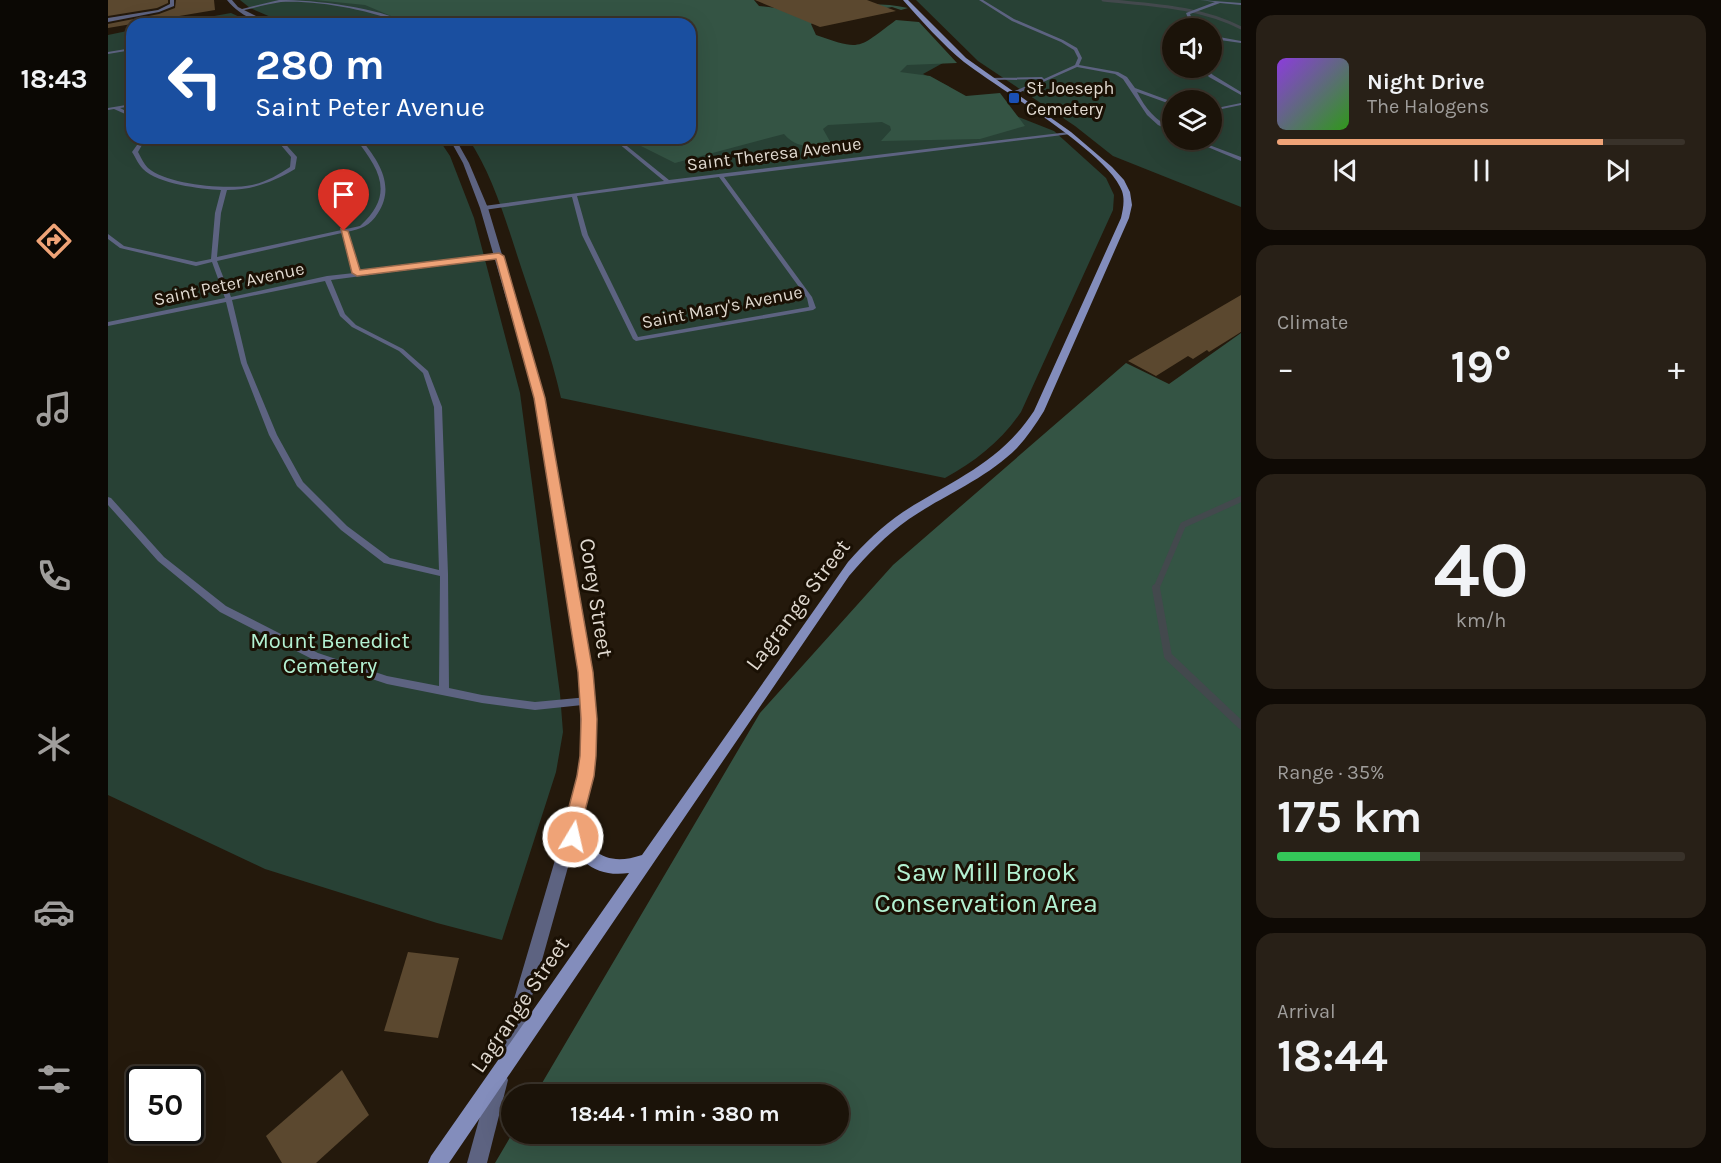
<!DOCTYPE html>
<html lang="en">
<head>
<meta charset="utf-8">
<style>
	:root { --surface:#1b1309; --page:#282017; --text:#f1f3f6; --muted:#a09e9c; --line:#39322a; --accent:#efa377 }
	body { margin:0; font-family:Karla,sans-serif; background:var(--page); color:var(--text); height:100vh; display:flex; flex-direction:column; font-size:22px; white-space:nowrap }
	* { box-sizing:border-box; margin:0 }
	p { font-size:20px; color:var(--muted) }
	.icon { flex:none; width:33px; height:33px; fill:none; stroke:currentColor; stroke-width:2; stroke-linecap:round; stroke-linejoin:round }
	.map { position:relative; flex:1; overflow:hidden }
	.panel { display:flex; flex-direction:column; gap:15px; padding:15px; background:#0f0a05; width:480px }
	.panel>* { flex:none }
	.guide { position:absolute; left:18px; top:18px; width:570px; height:126px; border-radius:18px; box-shadow:0 6px 24px #0002,0 0 0 2px var(--line); background:#1a4fa0; color:#fff; overflow:hidden }
	.controls { position:absolute; left:1054px; top:18px; display:grid; gap:12px }
	.controls a { display:grid; place-items:center; width:60px; height:60px; border-radius:50%; background:var(--surface); box-shadow:0 6px 24px #0002,0 0 0 2px var(--line); font-size:30px }
	.speed { position:absolute; left:18px; top:1066px; display:flex; gap:12px; font-size:30px; font-weight:700; text-align:center }
	.speed>* { display:grid; place-content:center; width:78px; height:78px; border-radius:50%; background:var(--surface); box-shadow:0 6px 24px #0002,0 0 0 2px var(--line); line-height:1 }
	.speed .limit { border:3px solid #111; border-radius:9px; background:#fff; color:#111 }
	.pin { position:absolute; display:grid; place-items:center; width:51px; height:51px; color:#fff; margin:-62px -26px; border-radius:50% 50% 50% 0; rotate:-45deg; box-shadow:0 0 6px #0007 }
	.pin .icon { rotate:45deg }
	.me { position:absolute; width:66px; margin:-33px; rotate:9deg; stroke-linejoin:round; filter:drop-shadow(0 0 4px #0008) }
	.turn { display:flex; align-items:center; gap:21px; height:126px; padding:0 30px; font-size:27px }
	.turn .icon { width:78px; height:78px; stroke-width:2.5 }
	.turn b { display:block; font-size:42px; line-height:51px }
	.big { font-size:45px; font-weight:700; line-height:1.1 }
	.panel .widget { flex:1; display:flex; flex-direction:column; justify-content:center; gap:9px; min-width:0; padding:0 21px; border-radius:18px; background:var(--page) }
	.panel .dial { align-items:center; gap:0 }
	.dial b { font-size:78px; line-height:1 }
	.song { display:flex; align-items:center; gap:18px }
	.cover { width:72px; height:72px; border-radius:9px; background:linear-gradient(135deg,hsl(270 70% 55%),hsl(110 70% 35%)) }
	.played { height:6px; border-radius:3px; background:linear-gradient(90deg,var(--accent) 80%,var(--line) 80%) }
	.keys { display:flex; justify-content:space-around; direction:ltr }
	.heat { display:flex; justify-content:space-between; align-items:center; font-size:33px; direction:ltr }
	.charge { height:9px; border-radius:4px; background:linear-gradient(90deg,#34c759 35%,var(--line) 0) }
	.trip { position:absolute; left:393px; top:1084px; width:348px; height:60px; border-radius:30px; background:var(--surface); box-shadow:0 6px 24px #0002,0 0 0 2px var(--line); font-weight:700; line-height:60px; text-align:center }
	main { display:flex; flex:1; min-height:0 }
	.menu { display:flex; flex-direction:column; width:108px; justify-content:space-around; align-items:center; background:#0b0804; color:var(--muted) }
	.menu .icon { width:42px; height:42px }
	.menu .on { color:var(--accent) }
	.menu b { font-size:27px; color:var(--text) }
	.map>svg:first-child { display:block }
</style>
</head>
<body>
<main>
<nav class="menu">
<b>18:43</b>
<svg class="icon on" aria-label="directions" viewBox="0 0 24 24"><path d="M12 3l9 9-9 9-9-9zM9 14v-3h6M13 9l2 2-2 2"/></svg>
<svg class="icon" aria-label="music" viewBox="0 0 24 24"><path d="M9 18V5l10-2v13"/><circle cx="6" cy="18" r="3"/><circle cx="16" cy="16" r="3"/></svg>
<svg class="icon" aria-label="phone" viewBox="0 0 24 24"><path d="M5 4h4l2 5-3 2q2 4 5 5l2-3 5 2v4C11 20 4 13 5 4z"/></svg>
<svg class="icon" aria-label="climate" viewBox="0 0 24 24"><path d="M12 3v18M4 7l16 10M4 17L20 7"/></svg>
<svg class="icon" aria-label="car" viewBox="0 0 24 24"><path d="M5 17H2v-5l4-1 3-4h7l3 4 3 1v5h-3M9 17h6M6 11h13"/><circle cx="7" cy="17" r="2"/><circle cx="17" cy="17" r="2"/></svg>
<svg class="icon" aria-label="filters" viewBox="0 0 24 24"><path d="M4 7h16M4 17h16"/><circle cx="9" cy="7" r="2"/><circle cx="15" cy="17" r="2"/></svg>
</nav>
<div class="map">
<svg width="1133" height="1163" viewBox="0 0 1133 1163">
	<rect width="100%" height="100%" fill="#24190c"/>
	<g fill="#284135" fill-rule="evenodd">
		<path d="M132,0h491l140,59 59,-23 22,22 -29,16 25,12 9,7 97,38 52,47 8,17 -1,15 -92,202c-20,29 -45,49 -76,66l-384,-80c-10,-44 -25,-86 -39,-128 -15,-45 -28,-93 -54,-132h222v-114h-403l-37,-16z"/>
		<path d="M808,0h325v207l-128,-51 -38,-30 -97,-65zM1065,28h39v40h-39zM1065,100h39v40h-39z"/>
		<path d="M123,13l24,11h-86z"/>
		<path d="M24,30v108h306l12,18 24,62 46,175 40,301 3,38 -7,40 -54,168 -65,-17 -172,-54 -157,-74v-760z"/>
	</g>
	<g fill="#345444">
		<path d="M207,0h439l5,6c13,1 29,5 42,4 38,-3 70,-10 107,-2l-7,2 -9,-3 -77,13 -4,4 5,11c46,16 41,14 80,-15l23,2 38,41 -50,2 -7,7 30,4 36,20 34,-3 25,33 -45,13 -99,2 10,-11 -1,-4 -8,-4 -54,3 -5,4 9,16c-18,2 -36,4 -48,-11l-109,29 -36,-18 12,-7h39v-114h-280l-45,-19z"/>
		<path d="M1133,333v830h-746l17,-29h326v-39h-303l225,-382 133,-148 233,-202 43,21z"/>
	</g>
	<g fill="none" stroke-linecap="round" stroke-linejoin="round">
		<path stroke="#43494d" stroke-width="3" d="M995,0c47,5 95,6 138,28"/>
		<path stroke="#43494d" stroke-width="6" d="M1048,589l27,-64 58,-26"/>
		<path stroke="#43494d" stroke-width="8" d="M1048,588l12,68 73,69"/>
	</g>
	<g fill="#5b482f">
		<path d="M0,0h60v3l-11,5 -49,8z"/>
		<path d="M68,0h38l1,10 -107,18v-4l51,-10 16,-6z"/>
		<path d="M647,0h112l29,11 -76,16z"/>
		<path d="M1133,295v37l-32,20 -2,-2 -14,9 -5,-3 -32,20 -28,-15z"/>
		<path d="M300,952l51,6 -21,80 -54,-7z"/>
		<path d="M234,1070l27,45 -53,48h-34l-16,-27z"/>
	</g>
	<g fill="none" stroke-linecap="round" stroke-linejoin="round">
		<g fill="#5d6381" fill-rule="evenodd">
			<path d="M171,0c36,0 99,7 130,24h-5c-34,-14 -86,-24 -123,-22 -14,2 -27,6 -41,9l-2,-1z"/>
			<path d="M871,0h4l31,19 49,21 14,8 5,10 -3,7 39,7 9,5 8,11 38,14v3l-36,-13c8,16 19,29 36,37v3l-15,-7 -11,-10 -24,-36 -8,-5 -38,-7 -63,28h-4v-2l33,-14 -52,1 -2,-2 53,-1 2,2 31,-14 3,-7 -4,-8 -13,-8 -49,-21z"/>
			<path d="M1092,0l41,3v2l-21,-2 -30,11 2,5 11,9h-4l-10,-7 -3,-8 29,-11z"/>
			<path d="M1104,33l7,4 22,4v2l-21,-3 1,4 -9,10v-4l5,-6 -1,-5 -4,-3z"/>
			<path d="M24,48v2l-24,4v-2z"/>
			<path d="M1093,68h4l8,7 28,17v3l-32,-18z"/>
			<path d="M1133,103v2l-29,6v-2z"/>
			<path d="M24,104v2l-12,2 12,6v3l-18,-8 -6,1v-2z"/>
			<path d="M961,132l2,1v1l-347,43 88,120 4,11 -3,2 -177,31 -3,-2 -51,-104 -10,-38 -88,13 -3,-2 3,-2 180,-25 -52,-43h5l52,42zM611,177l88,121 2,9 -171,30 -50,-102 -11,-39z"/>
			<path d="M34,138h4l-8,14c3,5 5,11 10,16 19,17 80,22 104,17 14,-3 26,-10 38,-18l1,-10 -16,-19h5l17,19 -2,12c-22,13 -43,21 -68,21l-6,23 -4,44 143,-31c35,-32 20,-56 -5,-88h5c18,22 36,47 18,75 -8,13 -17,16 -31,19l13,40 141,-17 1,1 -3,2 -168,22 14,34 11,11 47,24 25,22 14,36 6,167 1,114 33,7 53,7 53,-5 4,1 1,3 -1,3 -57,6 -53,-7 -95,-19 -75,-25 -92,-47 -62,-51 -50,-56v-8l3,1 53,59 62,49 92,47 69,23 52,10 1,-110 -56,-13 -43,-33 -44,-44 -28,-51 -28,-72 -15,-61 -118,24v-4l117,-24 -13,-36 -16,4 -76,-18 -12,-9v-5l16,12 72,16 15,-3 4,-46 6,-23c-21,-1 -63,-6 -78,-21 -5,-5 -7,-11 -11,-17zM234,233l12,40 -27,3 -96,21 -14,-36zM217,281l15,35 12,11 47,24 24,22 11,34 5,163 -49,-12 -43,-32 -44,-44 -26,-47 -30,-72 -15,-63z"/>
			<path d="M1083,140h5l45,17v4z"/>
		</g>
		<path fill="#5d6381" fill-rule="evenodd" d="M62,0h4v6l-15,6 -51,10v-4l50,-8 12,-6z"/>
		<g fill="#5d6381" fill-rule="evenodd">
			<path d="M119,0h5l6,7 34,17c-16,0 -36,-12 -45,-24z"/>
			<path d="M341,138h6l14,25 19,45 57,190 48,274 2,84 -8,43 -72,258 -3,6 -6,3 -6,-3 -3,-6 76,-258 8,-43 -2,-84 -44,-274 -55,-190 -17,-45z"/>
			<path d="M391,1071l6,3 3,6 -21,83h-20l23,-83 3,-6z"/>
		</g>
		<path fill="#838dbc" fill-rule="evenodd" d="M795,0h5l58,58 105,74 41,35 12,13 6,12 2,13 -3,13 -85,193c-8,13 -17,26 -27,37 -31,31 -73,47 -108,71 -23,16 -42,36 -60,57l-400,587h-21l3,-7 198,-283c-34,5 -54,-13 -65,-43l3,-5 5,-2 5,2c14,30 32,41 65,30l206,-293c16,-18 34,-36 55,-50 51,-33 96,-48 131,-101l87,-193c2,-9 4,-18 1,-27 -13,-38 -123,-102 -158,-129 -20,-16 -44,-43 -61,-62z"/>
	</g>
	<path fill="#efa377" stroke="#9b6a4d" stroke-width="1.5" d="M233,229l7,2 12,39 139,-17 5,3 41,142 48,274 4,47 -1,37 -2,20 -14,54 2,7 -3,6 -6,3 -6,-3 -4,-13 14,-54 3,-20 1,-37 -3,-47 -44,-274 -38,-139 -139,17 -5,-3z"/>
	<rect fill="#1a4fb4" stroke="#1a1004" stroke-width="2" x="900" y="92" width="12" height="12" rx="3"/>
	<g text-anchor="middle" dominant-baseline="central" stroke-width="6" stroke-linejoin="round" paint-order="stroke">
		<g font-size="18" fill="#dfd8cf" stroke="#1a1004" text-anchor="start">
			<text x="918" y="88">St Joeseph<tspan x="918" dy="21">Cemetery</tspan></text>
		</g>
		<g font-size="18" fill="#dfd8cf" stroke="#1a1004">
			<text transform="translate(666 154) rotate(-7)">Saint Theresa Avenue</text>
			<text transform="translate(121 284) rotate(-12)">Saint Peter Avenue</text>
			<text transform="translate(614 307) rotate(-11)">Saint Mary's Avenue</text>
		</g>
		<g font-size="22" fill="#dfd8cf" stroke="#1a1004">
			<text transform="translate(488 598) rotate(81)">Corey Street</text>
			<text transform="translate(690 605) rotate(-53)">Lagrange Street</text>
			<text transform="translate(412 1005) rotate(-56)">Lagrange Street</text>
		</g>
		<g font-size="22" fill="#b3f1d2" stroke="#1a1004">
			<text x="222" y="641">Mount Benedict<tspan x="222" dy="25">Cemetery</tspan></text>
		</g>
		<g font-size="27" fill="#b3f1d2" stroke="#1a1004">
			<text x="878" y="872">Saw Mill Brook<tspan x="878" dy="31">Conservation Area</tspan></text>
		</g>
	</g>
</svg>
<div class="controls">
<a><svg class="icon" aria-label="sound" viewBox="0 0 24 24"><path d="M4 9h4l5-4v14l-5-4H4zM17 9q2 3 0 6"/></svg></a>
<a><svg class="icon" aria-label="layers" viewBox="0 0 24 24"><path d="M12 4l9 5-9 5-9-5zM3 14l9 5 9-5"/></svg></a>
</div>
<div class="speed"><div class="limit">50</div></div>
<div class="pin" style="left:236px;top:231px;background:#d93025"><svg class="icon" aria-label="arrive" viewBox="0 0 24 24"><path d="M6 21V4h12l-3 4 3 4H6"/></svg></div>
<svg class="me" style="left:465px;top:837px" viewBox="-20 -20 40 40"><circle r="17" fill="#efa377" stroke="#fff" stroke-width="3"/><path d="M0-11L8 9 0 5-8 9z" fill="#fff"/></svg>
<div class="trip">18:44 · 1 min · 380 m</div>
<div class="guide">
<div class="turn"><svg class="icon" aria-label="left" viewBox="0 0 24 24"><path d="M17 20v-9H6M10 6l-5 5 5 5"/></svg><div><b>280 m</b>Saint Peter Avenue</div></div>
</div>
</div>
<section class="panel">
<div class="widget">
<div class="song"><i class="cover"></i><div><b>Night Drive</b><p>The Halogens</p></div></div>
<div class="played"></div>
<div class="keys"><svg class="icon" aria-label="previous" viewBox="0 0 24 24"><path d="M18 5L8 12l10 7zM5 5v14"/></svg><svg class="icon" aria-label="pause" viewBox="0 0 24 24"><path d="M8 5v14M16 5v14"/></svg><svg class="icon" aria-label="next" viewBox="0 0 24 24"><path d="M6 5l10 7-10 7zM19 5v14"/></svg></div>
</div>
<div class="widget"><p>Climate</p>
<div class="heat"><a>−</a><b class="big">19°</b><a>+</a></div>
</div>
<div class="widget dial"><b>40</b><p>km/h</p></div>
<div class="widget"><p>Range · 35%</p><b class="big">175 km</b><div class="charge"></div></div>
<div class="widget"><p>Arrival</p><b class="big">18:44</b></div>
</section>
</main>
</body>
</html>
